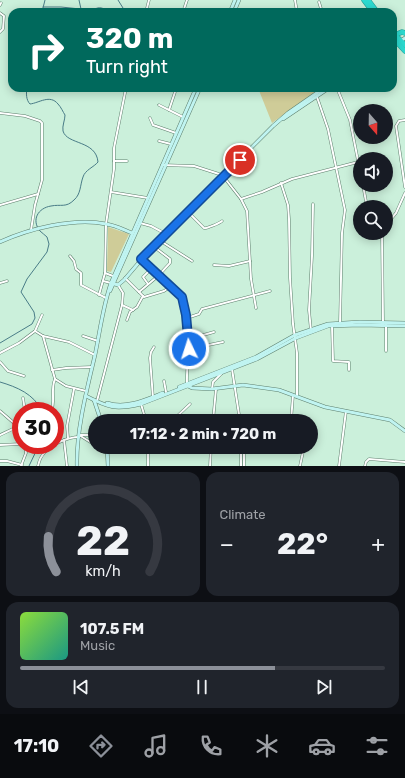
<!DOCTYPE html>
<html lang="en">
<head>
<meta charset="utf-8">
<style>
	:root { --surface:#171b24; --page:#20242c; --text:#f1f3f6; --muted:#9ea1a6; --line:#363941; --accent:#8c9099 }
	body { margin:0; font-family:Rubik,sans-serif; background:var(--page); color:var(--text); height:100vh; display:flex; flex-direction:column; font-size:15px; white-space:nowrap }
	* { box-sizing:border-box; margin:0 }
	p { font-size:13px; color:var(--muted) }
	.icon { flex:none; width:22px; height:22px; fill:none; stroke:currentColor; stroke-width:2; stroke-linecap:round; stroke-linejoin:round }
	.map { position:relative; height:466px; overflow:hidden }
	.side { display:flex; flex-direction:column; gap:6px; padding:6px; background:#0d0f14; flex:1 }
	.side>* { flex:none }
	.top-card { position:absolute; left:8px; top:8px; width:389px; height:84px; border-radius:12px; box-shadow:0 2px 10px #0003; background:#00695c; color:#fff; overflow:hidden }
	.needle { width:26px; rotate:160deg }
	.fabs { position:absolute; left:353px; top:104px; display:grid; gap:8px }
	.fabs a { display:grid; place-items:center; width:40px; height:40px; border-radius:50%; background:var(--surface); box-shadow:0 2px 10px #0003; font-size:20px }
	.speed { position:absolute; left:12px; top:402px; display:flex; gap:8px; font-size:20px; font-weight:700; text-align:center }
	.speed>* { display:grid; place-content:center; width:52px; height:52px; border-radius:50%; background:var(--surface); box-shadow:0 2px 10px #0003; line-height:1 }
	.speed .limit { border:6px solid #d22; background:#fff; color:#111 }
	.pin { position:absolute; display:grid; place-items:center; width:34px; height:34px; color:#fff; margin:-17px; border:2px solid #fff; border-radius:50%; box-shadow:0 1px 4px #0007 }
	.me { position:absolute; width:44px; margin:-22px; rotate:356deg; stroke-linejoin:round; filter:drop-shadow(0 0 3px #0008) }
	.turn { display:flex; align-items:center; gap:14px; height:84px; padding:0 12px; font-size:18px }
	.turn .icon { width:52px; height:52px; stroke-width:2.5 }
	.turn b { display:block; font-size:28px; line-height:34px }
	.big { font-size:30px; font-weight:700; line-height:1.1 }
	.side .tile { flex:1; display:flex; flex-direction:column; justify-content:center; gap:6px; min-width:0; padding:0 14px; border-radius:12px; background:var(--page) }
	.side .dial { align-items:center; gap:0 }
	.dial svg { height:104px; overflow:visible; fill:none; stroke:var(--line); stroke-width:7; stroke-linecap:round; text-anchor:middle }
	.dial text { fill:var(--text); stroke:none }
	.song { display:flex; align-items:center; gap:12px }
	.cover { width:48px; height:48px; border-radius:6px; background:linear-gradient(135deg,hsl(90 70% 55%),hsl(170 70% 35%)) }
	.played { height:4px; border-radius:2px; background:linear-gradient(90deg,var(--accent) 70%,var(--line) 70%) }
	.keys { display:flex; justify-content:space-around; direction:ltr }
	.heat { display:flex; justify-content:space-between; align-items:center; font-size:22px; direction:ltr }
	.side .tiles { flex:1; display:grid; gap:6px; grid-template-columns:1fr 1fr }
	.tile:last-child { grid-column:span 2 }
	.trip { position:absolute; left:88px; top:414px; width:230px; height:40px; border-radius:20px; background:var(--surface); box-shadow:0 2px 10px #0003; font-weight:700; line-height:40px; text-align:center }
	.tab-bar { display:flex; height:64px; justify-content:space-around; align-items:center; background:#090b0e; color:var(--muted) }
	.tab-bar .icon { width:28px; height:28px }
	.tab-bar .selected { color:var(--accent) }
	.tab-bar b { font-size:18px; color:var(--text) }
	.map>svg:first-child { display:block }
</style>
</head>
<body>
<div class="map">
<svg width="405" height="466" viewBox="0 0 405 466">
	<rect width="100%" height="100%" fill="#cbf0db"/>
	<g fill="#cfcc98">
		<path d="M258,88h56l1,4 -43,31z"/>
		<path d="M108,227l21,7 -18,38 -4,-1z"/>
	</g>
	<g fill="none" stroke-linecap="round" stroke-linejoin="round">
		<g stroke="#497c87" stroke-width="1">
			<path d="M79,0l2,9 10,2c7,-4 10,-5 18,1"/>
			<path d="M118,0l5,8v4"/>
			<path d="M43,7h18l19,2"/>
			<path d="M42,12l3,-12"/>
			<path d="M0,343l32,-19 3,-6 -1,-6 -13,-20 6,-13 20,-27 2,-8 -2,-7c-2,-2 -5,-4 -7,-6 -9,-11 -2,-23 11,-25 10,-2 15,2 23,-6 7,-6 6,-15 9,-23 2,-7 11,-10 15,-15 -2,-22 -31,-17 -35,-31 -1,-5 2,-11 2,-16 -2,-3 -4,-8 -7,-11 -8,-10 -19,-1 -28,0 -4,-4 -4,-11 -3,-16"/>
			<path d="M0,382c17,5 34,12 42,29"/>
			<path d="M29,466l10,-21"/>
		</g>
		<g stroke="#5e7f6d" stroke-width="3">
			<g id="street">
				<path d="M295,0l2,12"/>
				<path d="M319,2l3,10"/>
				<path d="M0,5l1,-2"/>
				<path d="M146,12l3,-12"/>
				<path d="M183,12l4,-12"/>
				<path d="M0,13l4,3 -1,13 -3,3"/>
				<path d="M337,88l13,32 10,51"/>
				<path d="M317,97l11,32 17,81 -3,23 -2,90"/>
				<path d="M159,105l24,12"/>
				<path d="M169,110l6,-18"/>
				<path d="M0,113l25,3 15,5 2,2v57l-7,25 -4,25"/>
				<path d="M150,118l3,7 23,8"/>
				<path d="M405,120l-6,1 -3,5 9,61"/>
				<path d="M159,141l12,3"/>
				<path d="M114,161h13"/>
				<path d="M162,165l32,1 25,8 4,2 18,23 6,12 4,68 5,29"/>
				<path d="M281,183l7,22 1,14 1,59 3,46 4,29v44"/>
				<path d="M363,185l4,22"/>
				<path d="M111,192l37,6"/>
				<path d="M241,199l21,-7 30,-13 66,-17"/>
				<path d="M0,205l38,-11"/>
				<path d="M188,212l16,16c2,1 16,-5 18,-7"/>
				<path d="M140,223l11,3 15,8"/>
				<path d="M386,225l10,-12 9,-20"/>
				<path d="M382,233l1,89"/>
				<path d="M159,240l33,21"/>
				<path d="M70,256l4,5 2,8 5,4v12l25,13"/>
				<path d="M142,259c8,9 17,18 26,26 4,4 9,6 12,10 14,17 6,68 7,89"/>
				<path d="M214,265l15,1 21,-5"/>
				<path d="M105,273l8,3"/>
				<path d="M125,278l19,19 20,-6 6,-4"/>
				<path d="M103,281l8,2"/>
				<path d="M0,283l7,-2"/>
				<path d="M148,284l-5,-7 8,-8"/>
				<path d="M139,292l19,-16 12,-13v-4l-17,-13"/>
				<path d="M99,295l6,-22 1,-49 8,-55v-21l12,-60"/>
				<path d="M122,305l11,5"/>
				<path d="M187,318l12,-4 3,-5 68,-18"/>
				<path d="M127,320l3,-8 7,-5 6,-11"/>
				<path d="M386,325v26"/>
				<path d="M332,326l1,35 16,1v8"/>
				<path d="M35,331l8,5 26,6 26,13"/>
				<path d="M311,331l-2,-21 3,-54 1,-52"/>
				<path d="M43,336l12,43 11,7 20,5"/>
				<path d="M83,336l15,5"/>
				<path d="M189,339l25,-7"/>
				<path d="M189,349l34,-7"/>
				<path d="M0,353l19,-10 16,-12 7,-16"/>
				<path d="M0,362l8,9 16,5"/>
				<path d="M232,369l8,52"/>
				<path d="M52,370l14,-2 26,-1"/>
				<path d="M164,381l2,11"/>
				<path d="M212,389l1,-7 9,-9"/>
				<path d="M23,398l2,13"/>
				<path d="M153,398l-3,-40 1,-6 3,-5"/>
				<path d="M97,401l25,-96 1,-12 -5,-8"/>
				<path d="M141,404l5,17"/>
				<path d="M0,411l15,13 6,12"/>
				<path d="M51,411c5,-9 -1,-20 4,-32"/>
				<path d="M172,421l18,-17"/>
				<path d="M213,421l3,-32"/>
				<path d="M240,421l24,-3"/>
				<path d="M291,421l2,-26"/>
				<path d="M0,435l17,-8"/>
				<path d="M79,435l16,10"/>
				<path d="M80,435h15"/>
				<path d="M68,438l-1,-12 7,-37"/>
				<path d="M64,440l3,26"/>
				<path d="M0,445l21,-1"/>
				<path d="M98,447l4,4h5"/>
				<path d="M241,447v19"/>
				<path d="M26,450l3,-5"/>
				<path d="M0,461h7l15,4"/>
				<path d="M21,466l5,-13 -1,-8"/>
				<path d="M38,466c1,-5 3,-10 7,-14 6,-8 24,-15 34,-15"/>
				<path d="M148,466v-19"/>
				<path d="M210,466l1,-19"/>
				<path d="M244,466v-19"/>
				<path d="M300,466l4,-19"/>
				<path d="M339,466l7,-55"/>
				<path d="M365,466l1,-4 3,-3 36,3"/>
			</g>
		</g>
		<g stroke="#5e7f6d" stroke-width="4">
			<g id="secondary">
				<path d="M230,12l5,-12"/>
				<path d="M234,12l5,-12"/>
				<path d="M393,46l12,-8"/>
				<path d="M283,119l46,-31"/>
				<path d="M0,242c28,-13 75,-25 106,-18 9,1 18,6 26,9"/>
				<path d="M111,283l7,2 6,-5 29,-34 120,-120 15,-13 36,-25"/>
				<path d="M110,291l90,-203"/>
				<path d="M188,386l4,2 20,1 31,-4 36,5 46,17 65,13 15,11"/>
				<path d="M179,387l77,-30 39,-22 33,-11 32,-2 45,1"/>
				<path d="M86,396c23,12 30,14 55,8l116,-45 39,-21 32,-12 32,-1 45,1"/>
				<path d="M94,400l7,21"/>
				<path d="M107,403c19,6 38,-3 56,-10"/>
				<path d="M107,447l1,19"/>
				<path d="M77,466c-1,-35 10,-77 18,-111 5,-24 8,-49 16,-72l85,-195"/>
			</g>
		</g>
		<g stroke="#289e94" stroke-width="5.5">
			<g id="highway">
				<path d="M364,0l9,12"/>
				<path d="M368,0l9,12"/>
				<path d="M393,33l12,12"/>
				<path d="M395,35l7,-3 3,1"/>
				<path d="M393,38l12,13"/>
			</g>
		</g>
		<use href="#street" stroke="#fff" stroke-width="2"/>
		<use href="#secondary" stroke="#c0f4f1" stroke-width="3"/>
		<use href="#highway" stroke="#2cdad0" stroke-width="4.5"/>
	</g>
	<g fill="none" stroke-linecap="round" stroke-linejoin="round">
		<g stroke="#114b97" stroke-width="10">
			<path id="route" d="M189,349l-3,-34 -4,-18 -41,-38 99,-99"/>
		</g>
		<use href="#route" stroke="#1a73e8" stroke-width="7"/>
	</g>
</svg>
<div class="fabs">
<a><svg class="needle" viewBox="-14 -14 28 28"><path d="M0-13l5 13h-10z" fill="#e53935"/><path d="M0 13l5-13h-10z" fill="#9ea1a6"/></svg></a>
<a><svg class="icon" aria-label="sound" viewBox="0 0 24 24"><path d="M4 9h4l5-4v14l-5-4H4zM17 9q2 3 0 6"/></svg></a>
<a><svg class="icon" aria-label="search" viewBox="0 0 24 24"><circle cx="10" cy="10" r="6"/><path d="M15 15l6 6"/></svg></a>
</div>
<div class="speed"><div class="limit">30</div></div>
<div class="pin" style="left:240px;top:160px;background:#d93025"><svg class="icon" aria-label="arrive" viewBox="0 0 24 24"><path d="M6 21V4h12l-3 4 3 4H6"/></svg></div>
<svg class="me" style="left:189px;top:349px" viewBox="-20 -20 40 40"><circle r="17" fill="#1a73e8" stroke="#fff" stroke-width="3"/><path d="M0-11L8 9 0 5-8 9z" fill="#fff"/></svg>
<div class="trip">17:12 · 2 min · 720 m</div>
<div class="top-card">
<div class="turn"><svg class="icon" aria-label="right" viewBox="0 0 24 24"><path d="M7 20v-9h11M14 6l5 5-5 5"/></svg><div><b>320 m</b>Turn right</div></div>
</div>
</div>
<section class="side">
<div class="tiles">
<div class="tile dial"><svg viewBox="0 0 100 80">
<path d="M14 69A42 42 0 1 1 86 69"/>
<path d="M14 69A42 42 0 0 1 8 42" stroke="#8c9099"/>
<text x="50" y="56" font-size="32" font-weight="700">22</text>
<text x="50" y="72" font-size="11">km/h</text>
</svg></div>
<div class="tile"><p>Climate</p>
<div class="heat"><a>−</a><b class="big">22°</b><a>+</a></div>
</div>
<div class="tile">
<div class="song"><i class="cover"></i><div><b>107.5 FM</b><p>Music</p></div></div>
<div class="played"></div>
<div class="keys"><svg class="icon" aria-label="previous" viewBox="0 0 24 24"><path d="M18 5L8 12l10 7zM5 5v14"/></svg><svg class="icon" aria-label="pause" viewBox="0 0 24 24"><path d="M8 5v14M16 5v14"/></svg><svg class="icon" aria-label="next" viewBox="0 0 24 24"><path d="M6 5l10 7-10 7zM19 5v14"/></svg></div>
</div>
</div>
</section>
<nav class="tab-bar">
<b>17:10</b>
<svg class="icon selected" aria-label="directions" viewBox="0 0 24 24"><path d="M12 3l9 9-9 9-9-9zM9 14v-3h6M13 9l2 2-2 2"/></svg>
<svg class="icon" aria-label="music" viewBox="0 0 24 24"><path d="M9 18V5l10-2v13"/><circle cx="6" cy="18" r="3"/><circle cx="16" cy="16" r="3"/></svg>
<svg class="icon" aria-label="phone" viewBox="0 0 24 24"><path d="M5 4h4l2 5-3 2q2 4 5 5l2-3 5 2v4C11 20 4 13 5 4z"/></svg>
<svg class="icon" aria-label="climate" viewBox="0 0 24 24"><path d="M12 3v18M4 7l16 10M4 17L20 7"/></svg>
<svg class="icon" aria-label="car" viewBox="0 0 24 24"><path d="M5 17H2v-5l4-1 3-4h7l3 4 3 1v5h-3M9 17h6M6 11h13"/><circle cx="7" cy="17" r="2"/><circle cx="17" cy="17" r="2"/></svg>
<svg class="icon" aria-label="filters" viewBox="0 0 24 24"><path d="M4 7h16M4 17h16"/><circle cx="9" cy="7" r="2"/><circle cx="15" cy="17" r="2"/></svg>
</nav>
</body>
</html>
